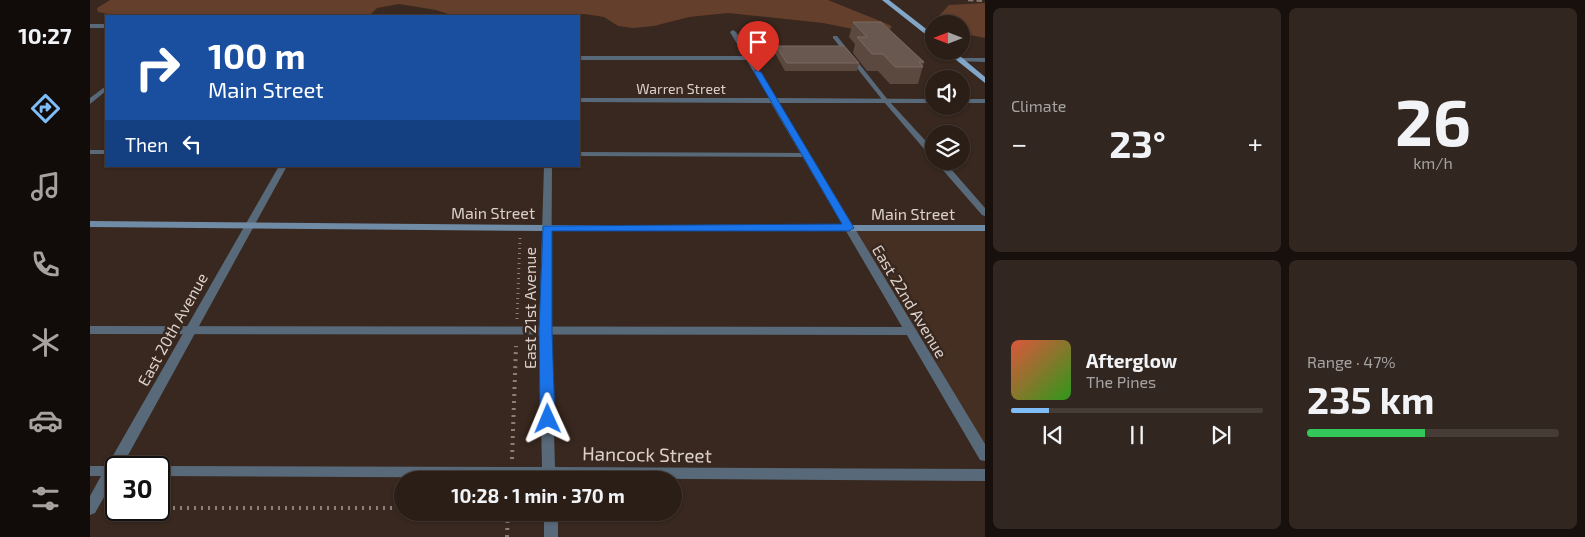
<!DOCTYPE html>
<html lang="en">
<head>
<meta charset="utf-8">
<style>
	:root { --surface:#2a1e17; --page:#322720; --text:#f1f3f6; --muted:#a5a2a1; --line:#463c36; --accent:#7fbdf9 }
	body { margin:0; font-family:"Exo 2",sans-serif; background:var(--page); color:var(--text); height:100vh; display:flex; flex-direction:column; font-size:19px; white-space:nowrap }
	* { box-sizing:border-box; margin:0 }
	p { font-size:16px; color:var(--muted) }
	.icon { flex:none; width:28px; height:28px; fill:none; stroke:currentColor; stroke-width:2; stroke-linecap:round; stroke-linejoin:round }
	.map { position:relative; flex:1; overflow:hidden }
	.sheet { display:flex; flex-direction:column; gap:8px; padding:8px; background:#17100d; width:600px }
	.sheet>* { flex:none }
	.top-card { position:absolute; left:15px; top:15px; width:475px; height:152px; border-radius:0px; box-shadow:0 1px 4px #0004,0 0 0 1px var(--line); background:#1a4fa0; color:#fff; overflow:hidden }
	.needle { width:32px; rotate:270deg }
	.controls { position:absolute; left:835px; top:15px; display:grid; gap:10px }
	.controls a { display:grid; place-items:center; width:45px; height:45px; border-radius:50%; background:var(--surface); box-shadow:0 1px 4px #0004,0 0 0 1px var(--line); font-size:25px }
	.speed { position:absolute; left:15px; top:456px; display:flex; gap:10px; font-size:25px; font-weight:700; text-align:center }
	.speed>* { display:grid; place-content:center; width:65px; height:65px; border-radius:50%; background:var(--surface); box-shadow:0 1px 4px #0004,0 0 0 1px var(--line); line-height:1 }
	.speed .limit { border:2px solid #111; border-radius:8px; background:#fff; color:#111 }
	.pin { position:absolute; display:grid; place-items:center; width:42px; height:42px; color:#fff; margin:-51px -21px; border-radius:50% 50% 50% 0; rotate:-45deg; box-shadow:0 0 5px #0007 }
	.pin .icon { rotate:45deg }
	.me { position:absolute; width:55px; margin:-28px; rotate:359deg; stroke-linejoin:round; filter:drop-shadow(0 0 4px #0008) }
	.turn { display:flex; align-items:center; gap:18px; height:105px; padding:0 20px; font-size:22px }
	.turn .icon { width:65px; height:65px; stroke-width:2.5 }
	.turn b { display:block; font-size:35px; line-height:42px }
	.then { display:flex; align-items:center; height:48px; padding:0 20px; background:#0003; gap:10px; font-size:19px }
	.big { font-size:38px; font-weight:700; line-height:1.1 }
	.sheet .widget { flex:1; display:flex; flex-direction:column; justify-content:center; gap:8px; min-width:0; padding:0 18px; border-radius:8px; background:var(--page) }
	.sheet .dial { align-items:center; gap:0 }
	.dial b { font-size:65px; line-height:1 }
	.song { display:flex; align-items:center; gap:15px }
	.cover { width:60px; height:60px; border-radius:8px; background:linear-gradient(135deg,hsl(10 70% 55%),hsl(110 70% 35%)) }
	.played { height:5px; border-radius:2px; background:linear-gradient(90deg,var(--accent) 15%,var(--line) 15%) }
	.keys { display:flex; justify-content:space-around; direction:ltr }
	.heat { display:flex; justify-content:space-between; align-items:center; font-size:28px; direction:ltr }
	.charge { height:8px; border-radius:4px; background:linear-gradient(90deg,#34c759 47%,var(--line) 0) }
	.sheet .tiles { flex:1; display:grid; gap:8px; grid-template-columns:repeat(2,1fr) }
	.trip { position:absolute; left:304px; top:471px; width:288px; height:50px; border-radius:25px; background:var(--surface); box-shadow:0 1px 4px #0004,0 0 0 1px var(--line); font-weight:700; line-height:50px; text-align:center }
	main { display:flex; flex:1; min-height:0 }
	.menu { display:flex; flex-direction:column; width:90px; justify-content:space-around; align-items:center; background:#110c09; color:var(--muted) }
	.menu .icon { width:35px; height:35px }
	.menu .on { color:var(--accent) }
	.menu b { font-size:22px; color:var(--text) }
	.map>svg:first-child { display:block }
</style>
</head>
<body>
<main>
<nav class="menu">
<b>10:27</b>
<svg class="icon on" aria-label="directions" viewBox="0 0 24 24"><path d="M12 3l9 9-9 9-9-9zM9 14v-3h6M13 9l2 2-2 2"/></svg>
<svg class="icon" aria-label="music" viewBox="0 0 24 24"><path d="M9 18V5l10-2v13"/><circle cx="6" cy="18" r="3"/><circle cx="16" cy="16" r="3"/></svg>
<svg class="icon" aria-label="phone" viewBox="0 0 24 24"><path d="M5 4h4l2 5-3 2q2 4 5 5l2-3 5 2v4C11 20 4 13 5 4z"/></svg>
<svg class="icon" aria-label="climate" viewBox="0 0 24 24"><path d="M12 3v18M4 7l16 10M4 17L20 7"/></svg>
<svg class="icon" aria-label="car" viewBox="0 0 24 24"><path d="M5 17H2v-5l4-1 3-4h7l3 4 3 1v5h-3M9 17h6M6 11h13"/><circle cx="7" cy="17" r="2"/><circle cx="17" cy="17" r="2"/></svg>
<svg class="icon" aria-label="filters" viewBox="0 0 24 24"><path d="M4 7h16M4 17h16"/><circle cx="9" cy="7" r="2"/><circle cx="15" cy="17" r="2"/></svg>
</nav>
<div class="map">
<svg width="895" height="537" viewBox="0 0 895 537">
	<rect width="100%" height="100%" fill="#38281f"/>
	<path fill="#452e22" d="M759,228h136v227z"/>
	<g fill="#643f2b">
		<path d="M20,0h718l62,25 2,3 -12,4 -17,-1 -40,-8 -95,-10 -39,4 -35,9 -21,2 -15,-2 -14,-9 -19,-3 -45,2 -89,-1 -15,-5 -37,-6 -22,4 -8,8h-251l-20,-4 -1,-4z"/>
		<path d="M895,3v35l-24,-5v-9h-21l-2,-7 11,-12z"/>
	</g>
	<g fill="none" stroke-linecap="round" stroke-linejoin="round">
		<g stroke="#8c7f78" stroke-width="3" stroke-dasharray="1 4" stroke-linecap="butt">
			<path d="M427,319l3,-81"/>
			<path d="M426,347v-4"/>
		</g>
		<g stroke="#8c7f78" stroke-width="4" stroke-dasharray="2 5" stroke-linecap="butt">
			<path d="M422,459l4,-113"/>
			<path d="M18,508h8"/>
			<path d="M69,508h243"/>
			<path d="M417,537l1,-25"/>
		</g>
		<g fill="#58697a" fill-rule="evenodd">
			<path d="M743,36h4l51,64 46,50v7h-3l-47,-55 -51,-64z"/>
			<path d="M489,56h170l3,2 -3,2h-170z"/>
			<rect x="0" y="150" width="16" height="4"/>
			<path d="M489,152l227,1 4,2 -4,2 -227,-1z"/>
			<path d="M845,161h9l41,47v8l-3,-1z"/>
			<path d="M0,326l820,1 4,1 2,3 -2,3 -4,1 -820,-1z"/>
		</g>
		<g fill="#58697a" fill-rule="evenodd">
			<rect x="0" y="24" width="16" height="4"/>
			<path d="M643,30l3,2 40,66 158,1v4h-155l206,341v17l-5,-1 -209,-357 -192,-1v-4h190l-39,-66z"/>
			<path d="M870,58h25v4l-27,-1v-2z"/>
			<path d="M16,86v5l-16,13v-6z"/>
			<rect x="871" y="99" width="24" height="4"/>
			<path d="M189,166h8l-166,302h-5v8l-21,37 -5,2v-19l11,-20h-11v-10h17z"/>
			<path d="M454,166h8l-1,165 4,136 430,2v12l-429,-3v2h-14v-2l-383,-2v-8h-5l5,-2 383,1 -3,-136z"/>
			<rect x="454" y="512" width="14" height="25"/>
		</g>
		<path fill="#708ba6" fill-rule="evenodd" d="M0,221l457,4h438v6h-438l-457,-4z"/>
		<g fill="#82a6c8" fill-rule="evenodd">
			<path d="M792,0h7l45,35v6z"/>
			<path d="M855,51h9l31,26v6z"/>
		</g>
		<path stroke="#83756d" stroke-width="2.5" stroke-dasharray="5.5 3" stroke-linecap="butt" d="M878,0l17,1"/>
	</g>
	<g fill="#5b4940">
		<path d="M763,22l71,40 -6,22h-28l-12,-13h-11l-14,-18 2,-9 -6,-7z"/>
		<path d="M686,46l83,17 -2,8h-72l-10,-18z"/>
	</g>
	<g fill="#68584f" stroke="#7a6a62">
		<path d="M763,22h28l43,40h-5l4,5h-28l-12,-13h-11l-15,-17h10z"/>
		<path d="M686,46h68l15,17h-72z"/>
	</g>
	<path fill="#1a73e8" stroke="#114b97" d="M665,70l6,2 93,156 -5,3h-297v100l3,88 -2,4 -5,1 -5,-1 -3,-4 -1,-88 4,-105 299,-2 -88,-152z"/>
	<g text-anchor="middle" dominant-baseline="central" stroke-width="5" stroke-linejoin="round" paint-order="stroke">
		<g font-size="14" fill="#dbd0ca" stroke="#38281f">
			<text x="591" y="88">Warren Street</text>
		</g>
		<g font-size="16" fill="#dbd0ca" stroke="#38281f">
			<text x="403" y="212">Main Street</text>
			<text x="823" y="213">Main Street</text>
			<text transform="translate(820 301) rotate(59)">East 22nd Avenue</text>
			<text transform="translate(439 308) rotate(-90)">East 21st Avenue</text>
			<text transform="translate(82 329) rotate(-61)">East 20th Avenue</text>
		</g>
		<g font-size="19" fill="#dbd0ca" stroke="#38281f">
			<text transform="translate(557 454) rotate(1)">Hancock Street</text>
		</g>
	</g>
</svg>
<div class="controls">
<a><svg class="needle" viewBox="-14 -14 28 28"><path d="M0-13l5 13h-10z" fill="#e53935"/><path d="M0 13l5-13h-10z" fill="#a5a2a1"/></svg></a>
<a><svg class="icon" aria-label="sound" viewBox="0 0 24 24"><path d="M4 9h4l5-4v14l-5-4H4zM17 9q2 3 0 6"/></svg></a>
<a><svg class="icon" aria-label="layers" viewBox="0 0 24 24"><path d="M12 4l9 5-9 5-9-5zM3 14l9 5 9-5"/></svg></a>
</div>
<div class="speed"><div class="limit">30</div></div>
<div class="pin" style="left:668px;top:72px;background:#d93025"><svg class="icon" aria-label="arrive" viewBox="0 0 24 24"><path d="M6 21V4h12l-3 4 3 4H6"/></svg></div>
<svg class="me" style="left:458px;top:419px" viewBox="-20 -20 40 40"><path d="M0-17L14 15 0 8-14 15z" fill="#1a73e8" stroke="#fff" stroke-width="4"/></svg>
<div class="trip">10:28 · 1 min · 370 m</div>
<div class="top-card">
<div class="turn"><svg class="icon" aria-label="right" viewBox="0 0 24 24"><path d="M7 20v-9h11M14 6l5 5-5 5"/></svg><div><b>100 m</b>Main Street</div></div>
<div class="then">Then<svg class="icon" aria-label="left" viewBox="0 0 24 24"><path d="M17 20v-9H6M10 6l-5 5 5 5"/></svg></div>
</div>
</div>
<section class="sheet">
<div class="tiles">
<div class="widget"><p>Climate</p>
<div class="heat"><a>−</a><b class="big">23°</b><a>+</a></div>
</div>
<div class="widget dial"><b>26</b><p>km/h</p></div>
<div class="widget">
<div class="song"><i class="cover"></i><div><b>Afterglow</b><p>The Pines</p></div></div>
<div class="played"></div>
<div class="keys"><svg class="icon" aria-label="previous" viewBox="0 0 24 24"><path d="M18 5L8 12l10 7zM5 5v14"/></svg><svg class="icon" aria-label="pause" viewBox="0 0 24 24"><path d="M8 5v14M16 5v14"/></svg><svg class="icon" aria-label="next" viewBox="0 0 24 24"><path d="M6 5l10 7-10 7zM19 5v14"/></svg></div>
</div>
<div class="widget"><p>Range · 47%</p><b class="big">235 km</b><div class="charge"></div></div>
</div>
</section>
</main>
</body>
</html>
